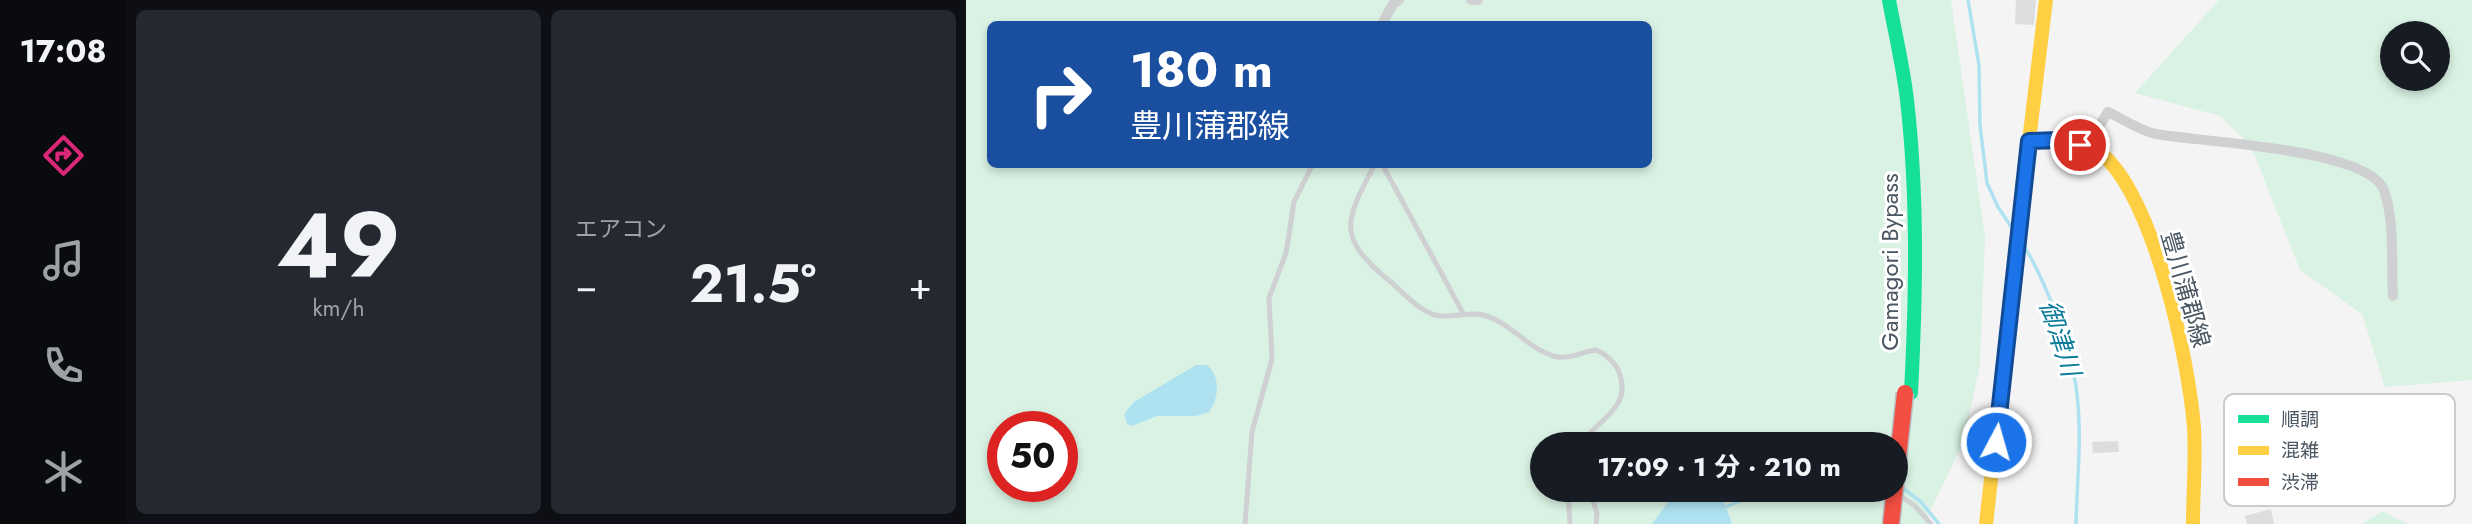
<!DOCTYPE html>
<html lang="ja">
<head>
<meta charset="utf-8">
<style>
	:root { --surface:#171b24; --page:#242831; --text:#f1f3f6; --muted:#9ea1a6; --accent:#db2777 }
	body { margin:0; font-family:Jost,"Noto Sans JP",sans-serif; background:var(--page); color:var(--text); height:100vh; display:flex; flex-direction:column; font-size:26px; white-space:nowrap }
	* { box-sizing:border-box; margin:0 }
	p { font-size:23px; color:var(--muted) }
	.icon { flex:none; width:38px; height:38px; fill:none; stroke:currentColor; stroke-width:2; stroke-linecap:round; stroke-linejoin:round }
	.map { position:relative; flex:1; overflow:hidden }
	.panel { display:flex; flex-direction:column; gap:10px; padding:10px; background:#0d0f14; width:840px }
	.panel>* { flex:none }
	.banner { position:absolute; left:21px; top:21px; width:665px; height:147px; border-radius:10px; box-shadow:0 4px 10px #0003; background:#1a4fa0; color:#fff; overflow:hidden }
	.fabs { position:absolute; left:1414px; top:21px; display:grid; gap:14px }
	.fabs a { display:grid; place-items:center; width:70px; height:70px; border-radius:50%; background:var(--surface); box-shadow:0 4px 10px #0003; font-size:35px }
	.speed { position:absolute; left:21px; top:411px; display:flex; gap:14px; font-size:35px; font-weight:700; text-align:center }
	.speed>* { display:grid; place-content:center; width:91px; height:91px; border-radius:50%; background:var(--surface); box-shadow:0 4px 10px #0003; line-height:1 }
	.speed .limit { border:10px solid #d22; background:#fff; color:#111 }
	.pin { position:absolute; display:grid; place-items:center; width:60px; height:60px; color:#fff; margin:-30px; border:4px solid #fff; border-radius:50%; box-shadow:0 2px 7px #0007 }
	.me { position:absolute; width:77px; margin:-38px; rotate:6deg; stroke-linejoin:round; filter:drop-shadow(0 0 5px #0008) }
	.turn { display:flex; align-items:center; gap:24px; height:147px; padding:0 28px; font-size:32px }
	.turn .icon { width:91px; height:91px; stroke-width:2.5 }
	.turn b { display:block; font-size:49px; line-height:60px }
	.big { font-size:52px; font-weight:700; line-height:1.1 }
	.panel .card { flex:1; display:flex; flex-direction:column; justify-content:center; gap:10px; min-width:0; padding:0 24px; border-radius:10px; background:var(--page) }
	.panel .dial { align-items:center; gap:0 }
	.dial b { font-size:91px; line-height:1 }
	.heat { display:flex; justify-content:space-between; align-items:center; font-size:38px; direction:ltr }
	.panel .tiles { flex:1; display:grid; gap:10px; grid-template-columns:repeat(2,1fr) }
	.trip { position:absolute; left:564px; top:432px; width:378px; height:70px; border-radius:35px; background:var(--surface); box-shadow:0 4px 10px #0003; font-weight:700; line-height:70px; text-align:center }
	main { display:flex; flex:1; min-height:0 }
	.tabs { display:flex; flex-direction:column; width:126px; justify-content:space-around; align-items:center; background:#090b0e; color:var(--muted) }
	.tabs .icon { width:49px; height:49px }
	.tabs .current { color:var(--accent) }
	.tabs b { font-size:32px; color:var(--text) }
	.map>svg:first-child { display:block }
</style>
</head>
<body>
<main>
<nav class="tabs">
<b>17:08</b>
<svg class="icon current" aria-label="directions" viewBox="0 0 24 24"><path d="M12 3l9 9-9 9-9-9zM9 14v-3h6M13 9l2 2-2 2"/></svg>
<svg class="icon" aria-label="music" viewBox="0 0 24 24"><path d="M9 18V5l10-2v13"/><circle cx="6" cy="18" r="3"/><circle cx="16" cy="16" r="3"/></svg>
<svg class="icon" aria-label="phone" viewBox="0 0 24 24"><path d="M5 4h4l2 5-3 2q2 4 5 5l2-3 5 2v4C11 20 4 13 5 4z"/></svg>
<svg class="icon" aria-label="climate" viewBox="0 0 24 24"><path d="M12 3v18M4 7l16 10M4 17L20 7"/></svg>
</nav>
<section class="panel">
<div class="tiles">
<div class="card dial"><b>49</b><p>km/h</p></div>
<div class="card"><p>エアコン</p>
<div class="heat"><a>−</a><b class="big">21.5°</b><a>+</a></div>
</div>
</div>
</section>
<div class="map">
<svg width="1506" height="524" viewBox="0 0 1506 524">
	<rect width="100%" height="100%" fill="#f4f4f4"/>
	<g fill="#d9f2e3" fill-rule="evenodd">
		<path d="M0,0h985l34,237 -5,127 -16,77 -38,79 1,4h-961zM24,24h658v140h-658zM37,427h59v59h-59zM576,444h353v46h-353z"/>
		<path d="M1253,0h253v380l-87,7 -23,-73 -62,-44 -49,-124 -31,-30 -85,-23zM1426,33h46v46h-46z"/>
		<path d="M1416,511l26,13h-46z"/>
	</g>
	<g fill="#aee2f0">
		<path d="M230,365h11c14,11 12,34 2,47l-13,4h-39l-25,10 -5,-2 -3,-10 10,-12z"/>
		<path d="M711,490h43l12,34h-80z"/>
	</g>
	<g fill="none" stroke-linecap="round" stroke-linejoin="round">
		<g stroke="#aee2f0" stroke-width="3.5">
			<path d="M1002,0l11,65 1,60 7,58 11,24 16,24"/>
			<path d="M1056,243c24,37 50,108 55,151 5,43 0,88 -1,130"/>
			<path d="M935,487l20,15 18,22"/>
			<path d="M859,490h19"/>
			<path d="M756,509l19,-9 54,-10"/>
		</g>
	</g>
	<g fill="#ddddde">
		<path d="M1050,0h20l-2,25 -19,-1z"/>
		<path d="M1152,441l1,11 -26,1 -1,-11z"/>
		<path d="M1305,509l3,15h-27l-2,-8z"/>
	</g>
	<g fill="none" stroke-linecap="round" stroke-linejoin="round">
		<g stroke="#ced0d2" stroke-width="5">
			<path d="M409,164c-32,60 -38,74 17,119 12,11 27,27 43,32 15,4 33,-4 48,0 28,7 46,36 75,42 13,2 24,-5 37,-7 10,3 20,12 24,22 14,35 -21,48 -39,72"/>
			<path d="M416,164l81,149"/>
			<path d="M602,490l2,34"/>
			<path d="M624,490l7,24 -1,10"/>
			<path d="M933,495l16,11 16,18"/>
			<path d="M878,496l45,-4"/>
			<path d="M279,524l7,-92 20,-73 -3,-61 17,-45 8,-51 19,-38"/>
		</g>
		<g stroke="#ced0d2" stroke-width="10">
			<path d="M505,0h7"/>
			<path d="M416,24l11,-20 6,-4"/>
			<path d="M1121,146l21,-34c15,7 32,19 48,22 42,8 212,14 228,56 11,32 7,72 9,106"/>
		</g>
		<path stroke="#16e098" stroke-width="14" d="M923,0c6,33 14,66 18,100 11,97 9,195 4,293"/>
		<g stroke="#ffcf43" stroke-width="14">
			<path d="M1080,0l-17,141c23,-1 54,-3 72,12 53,45 88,207 93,275 2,32 -1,64 -1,96"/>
			<path d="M1020,524l43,-383"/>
		</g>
		<g stroke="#b9bec3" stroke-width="19" stroke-linecap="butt">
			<path id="jam-bridge" d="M925,524l14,-131"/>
		</g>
		<use href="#jam-bridge" stroke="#f24e42" stroke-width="16"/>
	</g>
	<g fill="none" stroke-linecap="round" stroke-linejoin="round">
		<g stroke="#114b97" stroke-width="18">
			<path id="route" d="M1030,442l33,-301 29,-1 22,5"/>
		</g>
		<use href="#route" stroke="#1a73e8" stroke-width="12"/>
	</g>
	<g text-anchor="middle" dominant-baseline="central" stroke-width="6" stroke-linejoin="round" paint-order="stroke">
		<g font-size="24" fill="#4a5661" stroke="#fff">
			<text transform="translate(923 262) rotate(-90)">Gamagori Bypass</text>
			<text transform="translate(1220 289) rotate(74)">豊川蒲郡線</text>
		</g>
		<g font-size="26" font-style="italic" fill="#0c7c9b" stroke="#fff">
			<text transform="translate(1094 338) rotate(72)">御津川</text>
		</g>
	</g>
	<rect x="1258" y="394" width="231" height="112" rx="10" fill="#fff" stroke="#c9ccd0" stroke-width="2"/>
	<rect x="1272" y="415" width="31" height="8" fill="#16e098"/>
	<rect x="1272" y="446" width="31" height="9" fill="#ffcf43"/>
	<rect x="1272" y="478" width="31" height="8" fill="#f24e42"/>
	<g font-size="19" fill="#4a5661">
		<text x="1315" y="426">順調</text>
		<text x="1315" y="457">混雑</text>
		<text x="1315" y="489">渋滞</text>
	</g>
</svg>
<div class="fabs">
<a><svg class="icon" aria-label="search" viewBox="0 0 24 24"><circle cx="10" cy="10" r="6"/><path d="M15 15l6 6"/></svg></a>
</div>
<div class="speed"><div class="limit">50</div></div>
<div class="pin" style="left:1114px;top:145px;background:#d93025"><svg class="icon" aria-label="arrive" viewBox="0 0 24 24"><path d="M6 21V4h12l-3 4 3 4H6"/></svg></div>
<svg class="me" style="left:1030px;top:442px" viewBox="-20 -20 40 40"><circle r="17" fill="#1a73e8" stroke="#fff" stroke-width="3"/><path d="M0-11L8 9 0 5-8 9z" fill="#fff"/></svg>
<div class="trip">17:09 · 1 分 · 210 m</div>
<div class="banner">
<div class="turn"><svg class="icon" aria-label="right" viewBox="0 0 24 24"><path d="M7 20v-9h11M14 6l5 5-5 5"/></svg><div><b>180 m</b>豊川蒲郡線</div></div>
</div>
</div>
</main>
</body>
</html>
